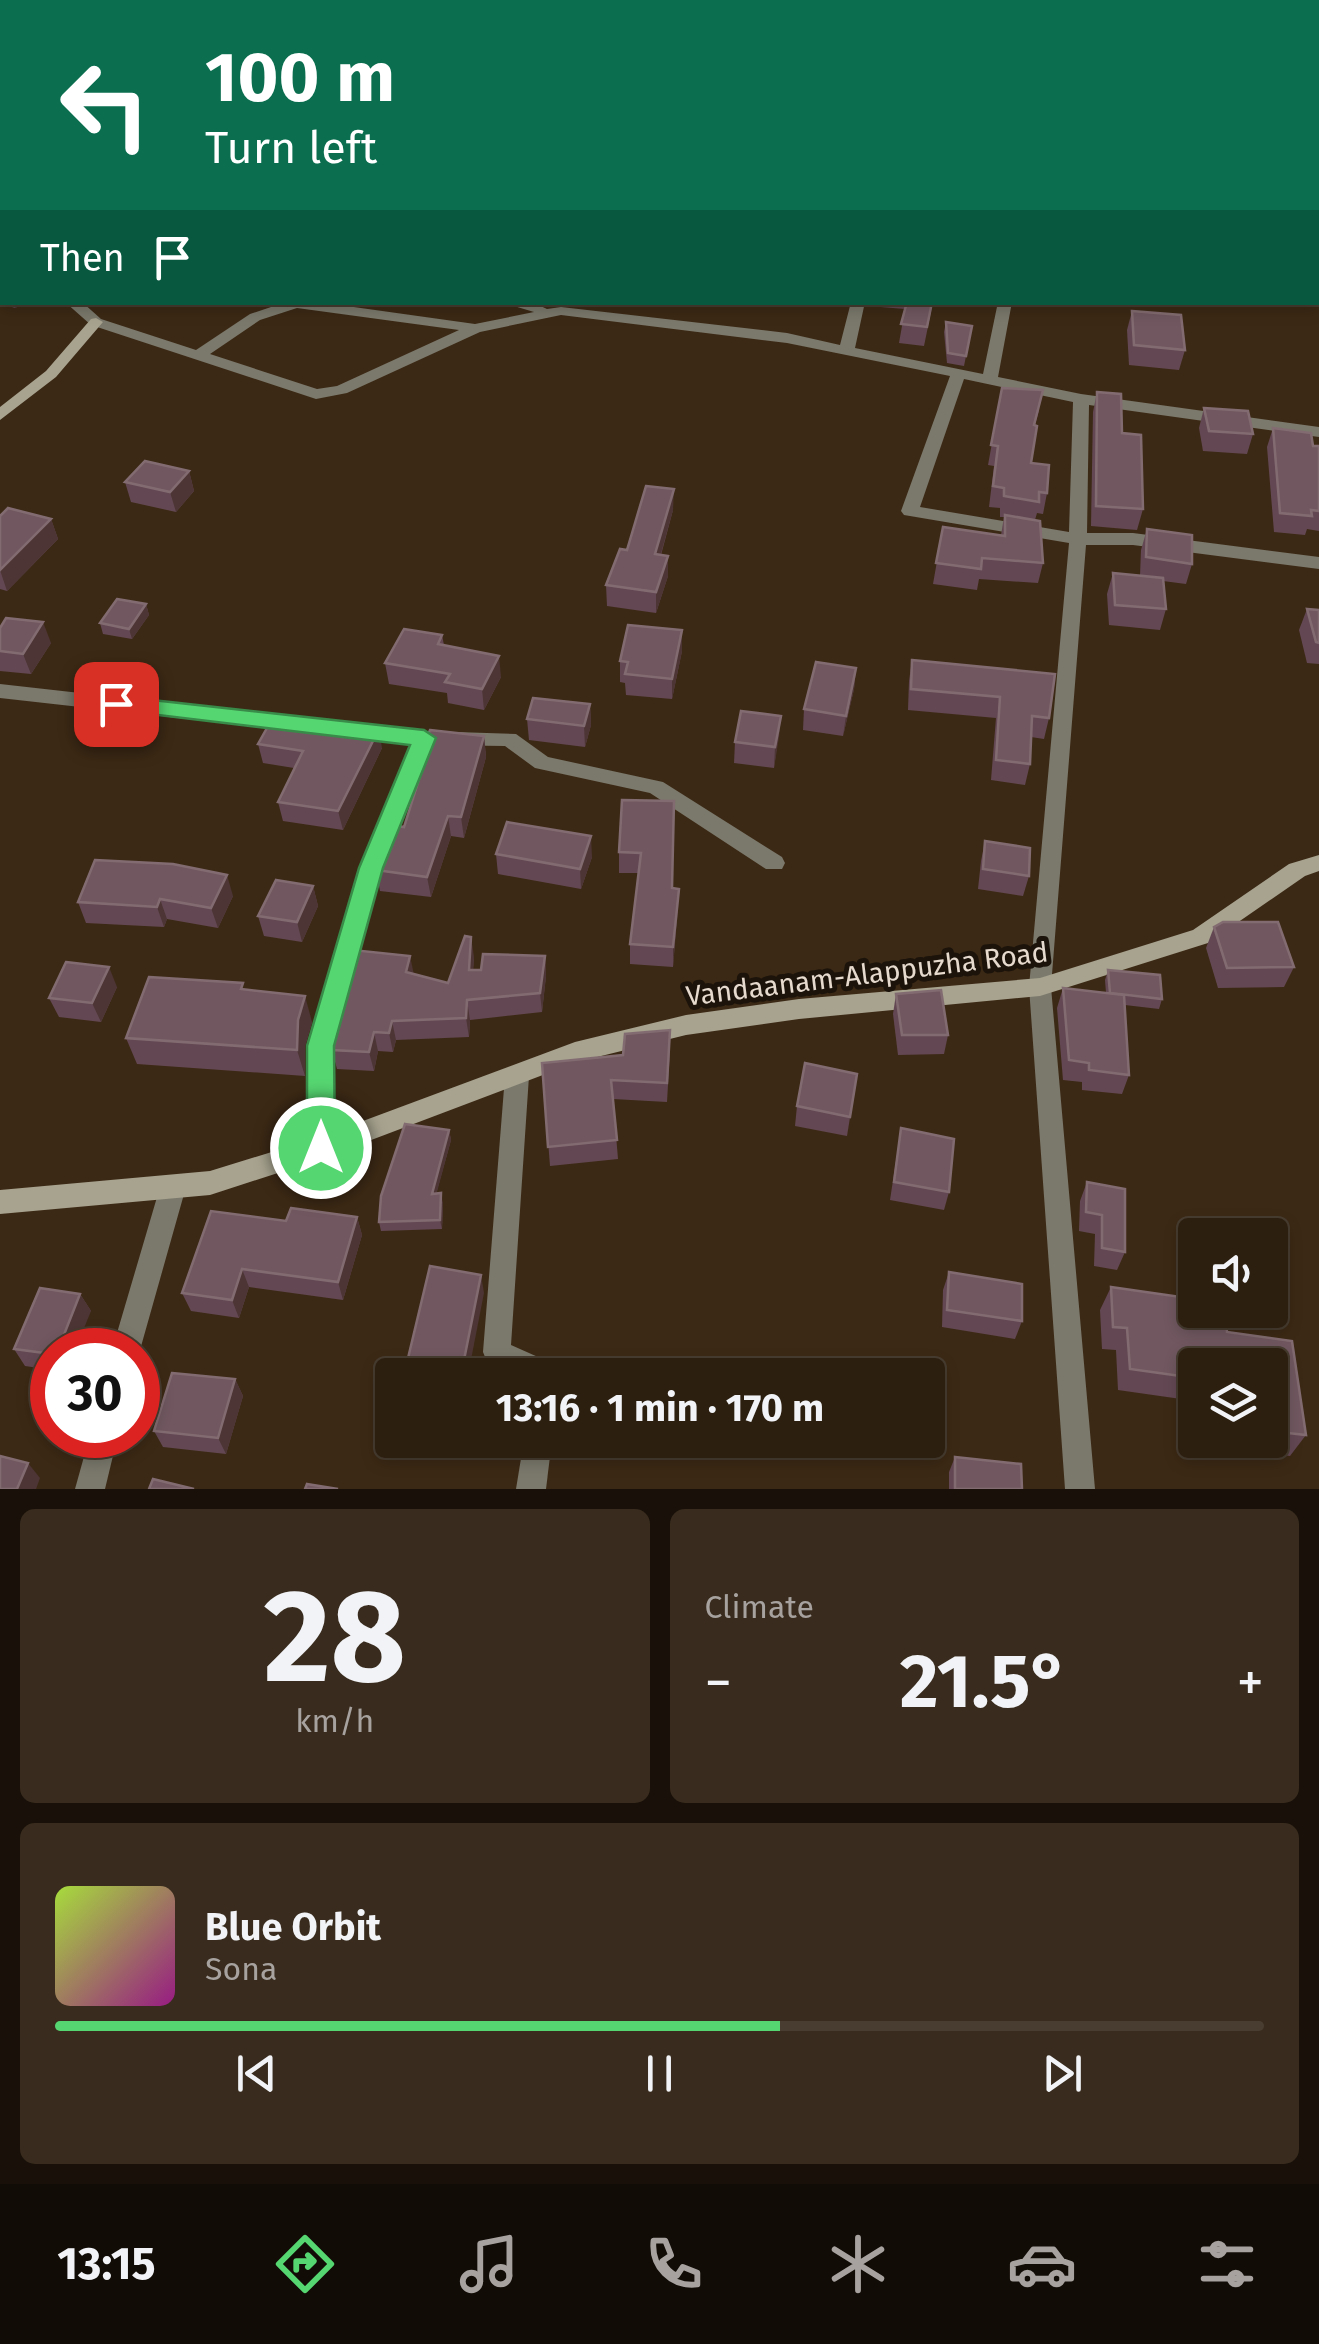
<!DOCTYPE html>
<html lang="en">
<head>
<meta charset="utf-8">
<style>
	:root { --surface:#2d1f10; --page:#392c1e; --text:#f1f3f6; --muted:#a7a29f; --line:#483d30; --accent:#56d671 }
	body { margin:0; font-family:"Fira Sans",sans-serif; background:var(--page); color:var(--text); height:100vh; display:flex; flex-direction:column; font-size:38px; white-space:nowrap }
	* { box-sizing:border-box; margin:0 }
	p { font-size:32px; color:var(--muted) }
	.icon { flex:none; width:55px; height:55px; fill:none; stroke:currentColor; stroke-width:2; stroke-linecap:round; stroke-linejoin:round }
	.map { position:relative; height:1489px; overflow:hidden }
	.drawer { display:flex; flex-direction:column; gap:20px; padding:20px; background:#191109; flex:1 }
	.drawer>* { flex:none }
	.guide { position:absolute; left:0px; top:0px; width:1320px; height:305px; box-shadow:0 5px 15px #0003,0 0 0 2px var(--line); background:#0b6e4f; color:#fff; overflow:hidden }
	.controls { position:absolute; left:1178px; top:1218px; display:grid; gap:20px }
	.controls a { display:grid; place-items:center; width:110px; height:110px; border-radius:10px; background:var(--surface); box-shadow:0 5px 15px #0003,0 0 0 2px var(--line); font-size:50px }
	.speed { position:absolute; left:30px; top:1328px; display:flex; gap:20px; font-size:50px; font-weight:700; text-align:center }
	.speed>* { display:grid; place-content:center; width:130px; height:130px; border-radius:50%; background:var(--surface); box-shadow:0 5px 15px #0003,0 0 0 2px var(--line); line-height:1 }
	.speed .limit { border:15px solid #d22; background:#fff; color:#111 }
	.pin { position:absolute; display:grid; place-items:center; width:85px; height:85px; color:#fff; margin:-42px; border-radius:20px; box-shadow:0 5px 15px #0006 }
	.me { position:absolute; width:110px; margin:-55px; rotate:0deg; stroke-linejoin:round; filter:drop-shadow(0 0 8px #0008) }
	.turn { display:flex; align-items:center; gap:35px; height:210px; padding:0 40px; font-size:45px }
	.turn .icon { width:130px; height:130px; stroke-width:2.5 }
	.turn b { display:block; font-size:70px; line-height:85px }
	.then { display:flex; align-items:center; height:95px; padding:0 40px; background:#0003; gap:20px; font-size:38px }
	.big { font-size:75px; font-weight:700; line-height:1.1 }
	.drawer .tile { flex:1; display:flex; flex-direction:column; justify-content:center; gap:15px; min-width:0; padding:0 35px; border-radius:15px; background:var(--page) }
	.drawer .dial { align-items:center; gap:0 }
	.dial b { font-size:130px; line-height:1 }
	.song { display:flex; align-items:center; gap:30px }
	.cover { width:120px; height:120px; border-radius:15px; background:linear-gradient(135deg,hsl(80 70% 55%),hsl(310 70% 35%)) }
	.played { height:10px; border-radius:5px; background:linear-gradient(90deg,var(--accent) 60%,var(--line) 60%) }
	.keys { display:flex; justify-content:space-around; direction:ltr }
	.heat { display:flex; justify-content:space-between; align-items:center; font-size:55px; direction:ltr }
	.drawer .tiles { flex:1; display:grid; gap:20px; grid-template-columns:1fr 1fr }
	.tile:last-child { grid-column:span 2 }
	.trip { position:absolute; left:375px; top:1358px; width:570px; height:100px; border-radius:10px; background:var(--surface); box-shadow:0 5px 15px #0003,0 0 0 2px var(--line); font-weight:700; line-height:100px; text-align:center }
	.dock { display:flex; height:160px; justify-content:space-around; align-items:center; background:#120c06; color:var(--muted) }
	.dock .icon { width:70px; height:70px }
	.dock .active { color:var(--accent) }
	.dock b { font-size:45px; color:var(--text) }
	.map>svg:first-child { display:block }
</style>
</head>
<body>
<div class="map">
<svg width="1319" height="1489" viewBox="0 0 1319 1489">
	<rect width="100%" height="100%" fill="#3c2915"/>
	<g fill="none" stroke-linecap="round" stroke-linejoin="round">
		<g fill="#7b796c" fill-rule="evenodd">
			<path d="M65,302h17l19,17 95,31 54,-36 27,-9 -2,-3h43l157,22 59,-12 -34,-10h32l15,7 14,-2 226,26 53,12 11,-43h14l-10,46 128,26 15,-72h14l-14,75 83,17 238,33v10l-230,-32 -2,128h46l186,24v12l-186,-24h-47l-35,442 44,502h-30l-36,-502 40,-444 -165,-28 -3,-4 49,-135 -163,-33 -226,-28 -81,17 -133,61 -31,6 -225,-74zM297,308l162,22 -122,56 -20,3 -107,-35 50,-34zM964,379l109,23 -4,130 -149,-25z"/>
			<path d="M0,684l295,33 10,7 -10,7 -295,-33z"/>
			<path d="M354,723l70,8 92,3 32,23 115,25 119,75 3,6 -3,6h-16l-116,-76 -115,-25 -30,-22 -74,-1 -49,123 -49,178v102l-3,8 -9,3 -9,-3 -3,-8v-102l51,-178 52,-124 -65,-9 -3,-5 3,-5z"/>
			<path d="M517,1066l8,3 4,7 -18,269 45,20 4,10h-44l-29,-13 -4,-10 22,-276 4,-7z"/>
			<path d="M173,1175l9,4 4,8 -46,163 -2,5v-5h-26l48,-163 4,-8z"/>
			<path d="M90,1435h28l-13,54h-30z"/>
			<path d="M524,1440h28l-6,49h-30z"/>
		</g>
		<g fill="#a7a38f" fill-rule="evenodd">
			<path d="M96,318l7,4 -47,55 -56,43v-13l46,-36 45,-52z"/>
			<path d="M1319,855v16l-14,5 -97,67 -168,53 -241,23 -113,16 -109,27 -256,97 -111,36 -210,19v-24l210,-19 110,-34 255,-95 111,-27 113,-16 241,-21 153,-48 96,-66z"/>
		</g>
	</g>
	<g fill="#634853">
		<path d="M2,171v32l-2,-1v-30z"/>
		<path d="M0,251l2,1v50h25l-12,6 -15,-5z"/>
		<path d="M867,302h66l-9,44 -25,-3 6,-34 -37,-3z"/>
		<path d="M1132,311l53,39 -6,20 -50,-5 -2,-35z"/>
		<path d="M946,322l26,4 -8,40 -17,-3 -3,-31z"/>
		<path d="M1002,388l37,22 -4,15 -4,38 16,30 -4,21 -6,-1 -2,7 8,43 -5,20 -59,-4 -2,11 -44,-6 10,-57 58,8 3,-18h-4v-9l-11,-1 5,-41 -6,-1z"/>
		<path d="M1097,392l25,41 21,76 -6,21 -46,-4 2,-114z"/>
		<path d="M1204,408l49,26 -6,20 -44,-3 -4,-23z"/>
		<path d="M1273,428l40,18h6v85l-12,-2 -2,6 -31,-3 -7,-85z"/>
		<path d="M189,471l5,20 -18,21 -45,-10 -6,-20z"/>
		<path d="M673,510l-12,45 7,1v20l-12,37 -49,-7 -1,-21 21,-35z"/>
		<path d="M0,516l51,3 7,20 -51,52 -7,-2z"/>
		<path d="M1147,529l45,35 -6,20 -23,-3 3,28 -6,21 -51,-5 -2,-31 6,-21 27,3 1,-26z"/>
		<path d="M146,604l3,11 -17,24 -29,-5 -3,-11z"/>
		<path d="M1307,609l12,1v54l-12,-1 -8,-33z"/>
		<path d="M0,628l51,15 -20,31 -31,-3z"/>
		<path d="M442,635l2,10 57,32 -17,33 -36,-7 -1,-10 -58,-9 -4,-21z"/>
		<path d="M682,651l-10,48 -46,-4 -1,-12 -5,-1v-21z"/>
		<path d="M912,660l137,58 -5,21 -13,-2 -1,27 -5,21 -34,-5 5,-62 -88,-8 1,-29z"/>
		<path d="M856,668l-2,21 -11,47 -40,-6 1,-21z"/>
		<path d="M590,704l1,21 -6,22 -56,-7 -2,-21z"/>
		<path d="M781,716l-7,52 -40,-5 1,-21z"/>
		<path d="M484,736l2,21 -22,81 -13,-2 -20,61 -51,-6 -4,-21 28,-43 16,-52 -2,-16z"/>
		<path d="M258,744l124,4 -39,82 -60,-9 -5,-19 16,-34 -31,-5z"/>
		<path d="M622,800l50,88 7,1 -6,78 -43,-3v-20l9,-71h-20v-21z"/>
		<path d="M985,841l44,35 -6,20 -45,-7 3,-28z"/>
		<path d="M496,854l96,3 -11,32 -83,-15z"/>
		<path d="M313,886l5,20 -16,36 -38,-6 -6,-20z"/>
		<path d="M233,896l-15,32 -51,-9 -3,8 -78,-4 -8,-21z"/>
		<path d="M1214,927l80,40 -10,20 -66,1 -12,-40z"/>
		<path d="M545,956l1,20 -4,36 -72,8 -1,17 -73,3 -3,12 -15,-1 -4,20 -37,-2 -5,-19 82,-76 34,9 26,-26 -1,13h8z"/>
		<path d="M1108,970l54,29 -3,10 -34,-4 4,70 -7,19 -40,-4v-8l-19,-2 -6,-72 6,-20 43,5 -1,-13z"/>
		<path d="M117,987l-16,35 -42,-5 -10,-19z"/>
		<path d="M245,990l67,32 -7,24v30l-168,-12 -11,-26z"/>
		<path d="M896,994l52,41 -4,19 -46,1 -5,-41z"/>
		<path d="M670,1050l-3,52 -54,-3 5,60 -68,7 -8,-103z"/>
		<path d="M857,1074l-10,62 -52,-10 2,-20z"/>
		<path d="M901,1128l48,64 -5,18 -54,-10z"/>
		<path d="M449,1130l2,10 -15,54 7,9 -1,26 -61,2 -2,-9z"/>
		<path d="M1087,1182l38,70 -8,18 -23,-4 1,-32 -16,-3 1,-30z"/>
		<path d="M357,1217l5,18 -19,65 -94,-13 -10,31 -48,-7 -9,-18 104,-72z"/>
		<path d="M949,1272l73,49 -7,18 -73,-12 1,-37z"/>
		<path d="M1111,1287l84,12v11h30l2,22 65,9 14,94 -16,21 -63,-9 -1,-7h44v-75h-75v36l-77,-11 -2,-40 -14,-1 -2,-39z"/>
		<path d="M80,1294l11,17 -39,39v20l-27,-4 -11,-17z"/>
		<path d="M235,1379l8,17 -17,58 -63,-7 -9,-16z"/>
		<path d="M955,1457l67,32h-73v-17z"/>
	</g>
	<g fill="#4d3535">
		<path d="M2,94v22l-2,2v-22z"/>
		<path d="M13,302h14l-12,6z"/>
		<path d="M189,471l5,20 -18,21 -6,-20z"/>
		<path d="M674,489l-1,21 -18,65v-21z"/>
		<path d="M51,519l7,20 -51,52 -7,-21z"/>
		<path d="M668,556v20l-12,37v-21z"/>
		<path d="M146,604l3,11 -17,24 -3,-10z"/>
		<path d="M43,622l8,21 -20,31 -8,-20z"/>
		<path d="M682,630v21l-10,48v-20z"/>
		<path d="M499,656l2,21 -17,33 -2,-21z"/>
		<path d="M856,668l-2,21 -11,47 3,-20z"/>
		<path d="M590,704l1,21 -6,22 -1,-21z"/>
		<path d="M781,716l-2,21 -5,31 1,-21z"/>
		<path d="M379,729l3,19 -39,82 -5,-19z"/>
		<path d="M484,736l2,21 -22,81 -3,-21z"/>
		<path d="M448,816l3,20 -20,61 -4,-20z"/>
		<path d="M591,836l1,21 -11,32 -1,-20z"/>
		<path d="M227,875l6,21 -15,32 -7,-20z"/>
		<path d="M313,886l5,20 -16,36 -5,-20z"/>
		<path d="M679,889l-1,20 -5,58v-20z"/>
		<path d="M160,899l7,20 -3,8 -7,-20z"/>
		<path d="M471,937l3,20 -2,33 -3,-20z"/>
		<path d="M410,956l4,19 -8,-3z"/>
		<path d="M545,956l1,20 -4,36 -2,-19z"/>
		<path d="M109,967l8,20 -16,35 -9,-19z"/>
		<path d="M305,996l7,26 -7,24v30l-8,-26 1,-30z"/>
		<path d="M467,1000l3,20 -1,17 -3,-19z"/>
		<path d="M392,1021l4,19 -3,12 -4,-19z"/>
		<path d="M374,1032l4,19 -4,20 -5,-19z"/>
		<path d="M449,1130l2,10 -17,63 -2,-9z"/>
		<path d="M441,1193l2,10 -1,26 -2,-9z"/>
		<path d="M357,1217l5,18 -19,65 -5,-18z"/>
		<path d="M242,1269l7,18 -10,31 -7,-18z"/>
		<path d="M481,1275l3,18 -16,82h-7z"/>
		<path d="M80,1294l11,17 -16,39h-17z"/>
		<path d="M235,1379l8,17 -17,58 -8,-16z"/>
		<path d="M28,1463l12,15 -4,11h-19z"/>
	</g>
	<g fill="#715860" stroke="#836c71" stroke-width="2.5">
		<path d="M0,40l2,1v53l-2,2z"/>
		<path d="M1318,76h1v128l-1,-1z"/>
		<path d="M2,171v15l-2,-1v-13z"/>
		<path d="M0,251l2,1v36h-2z"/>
		<path d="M907,302h25l-5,25 -26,-3z"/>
		<path d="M1132,311l49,4 4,35 -51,-5z"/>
		<path d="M946,322l26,4 -6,30 -18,-3z"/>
		<path d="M1002,388l41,2 -9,35 3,1 -6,37 18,2 -2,28 -8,-1v10l-35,-6v-8l-11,-2 5,-40 -7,-1z"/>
		<path d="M1097,392l24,2 1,39 19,2 2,74 -47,-3z"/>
		<path d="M1204,408l44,3 5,23 -44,-3z"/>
		<path d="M1273,428l38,5 2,13h6v65l-8,-1 1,6 -32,-3z"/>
		<path d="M145,461l44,10 -19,21 -45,-10z"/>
		<path d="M646,486l28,3 -19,65 13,2 -12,36 -50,-7 14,-36 7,1z"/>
		<path d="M8,508l43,11 -51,51v-54z"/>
		<path d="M1005,515l35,6 3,42 -61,-5 -1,11 -45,-6 7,-36 62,9z"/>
		<path d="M1147,529l45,6v29l-46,-7z"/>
		<path d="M1113,573l50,5 3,31 -51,-4z"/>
		<path d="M117,599l29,5 -17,25 -29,-6z"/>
		<path d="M1307,609l12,1v33l-3,-1z"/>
		<path d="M6,618l37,4 -20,32 -23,-3v-23z"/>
		<path d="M628,625l54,5 -10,49 -47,-5 3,-12 -8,-1z"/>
		<path d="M404,629l38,6 -4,9 61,12 -17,33 -37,-7 5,-8 -65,-11z"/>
		<path d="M912,660l143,14 -6,44 -17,-2 -2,48 -34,-4 4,-63 -89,-8z"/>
		<path d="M816,662l40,6 -10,48 -42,-7z"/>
		<path d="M533,698l57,6 -6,22 -57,-7z"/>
		<path d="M741,711l40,5 -6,31 -40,-5z"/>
		<path d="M272,719l57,8 50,2 -41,82 -60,-9 25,-51 -45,-7z"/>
		<path d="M430,730l54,6 -23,81 -13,-1 -21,61 -51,-7 15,-45 13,2 21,-67 -7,-1z"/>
		<path d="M622,800l52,1 -2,87 7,1 -6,58 -43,-3 11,-91 -22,-1z"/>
		<path d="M507,822l84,14 -11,33 -84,-15z"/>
		<path d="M985,841l45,7 -1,28 -46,-7z"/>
		<path d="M95,860l78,4 54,11 -16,33 -51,-9 -3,8 -79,-5z"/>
		<path d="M276,880l37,6 -16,36 -39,-6z"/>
		<path d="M1223,922h55l16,45 -67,1 -13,-41z"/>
		<path d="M465,936l6,1 -2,33h12l2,-16 62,2 -5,37 -73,7 -1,18 -74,3 -3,12 -15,-1 -5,20 -37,-2v-23l21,-77 57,6 -4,16 42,11z"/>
		<path d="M66,962l43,5 -17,36 -43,-5z"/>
		<path d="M1108,970l52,5 2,24 -52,-6z"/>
		<path d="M149,977l94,6 -2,6 64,7 -7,24 -1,30 -171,-12z"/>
		<path d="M1063,988l61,7 5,80 -40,-5v-7l-20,-3z"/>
		<path d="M941,990l7,45h-46l-6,-41z"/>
		<path d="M670,1030l-3,53 -56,-3 6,60 -69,7 -6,-84 81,-8 2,-21z"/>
		<path d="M805,1063l52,11 -7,43 -53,-11z"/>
		<path d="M405,1124l44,6 -17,64 9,-1 -1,27 -61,2 2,-26z"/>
		<path d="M901,1128l53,11 -5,53 -55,-10z"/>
		<path d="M1087,1182l38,7v63l-23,-4v-33l-16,-3z"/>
		<path d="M291,1208l66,9 -19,65 -96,-13 -10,31 -50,-7 29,-82 75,10z"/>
		<path d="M430,1266l51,9 -20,100h-57z"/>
		<path d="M949,1272l73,12v37l-75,-11z"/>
		<path d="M1111,1287l84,12v11h30l2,22 65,9 14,94 -36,-4v-66h-75v13l-65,-9 -3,-41 -14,-1z"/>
		<path d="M40,1288l40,6 -22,56h-6v4l-38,-5z"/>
		<path d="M172,1373l63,6 -17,59 -64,-7z"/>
		<path d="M0,1456l28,7 -11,26h-17z"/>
		<path d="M955,1457l66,7 1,25h-67z"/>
		<path d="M153,1479l41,10h-45z"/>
		<path d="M307,1484l31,5h-33z"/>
	</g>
	<path fill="#56d671" stroke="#388b49" stroke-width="2.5" d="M116,696l308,34 12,8 -53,130 -49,178 1,102 -4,9 -10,4 -10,-4 -4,-9v-102l52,-178 51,-123 -302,-36v-11z"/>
	<g text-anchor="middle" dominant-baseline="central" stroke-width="10" stroke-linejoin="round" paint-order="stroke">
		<g font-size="28" fill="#e6d9cd" stroke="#1c140b">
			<text transform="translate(867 974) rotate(-7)">Vandaanam-Alappuzha Road</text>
		</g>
	</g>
</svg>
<div class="controls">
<a><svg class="icon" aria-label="sound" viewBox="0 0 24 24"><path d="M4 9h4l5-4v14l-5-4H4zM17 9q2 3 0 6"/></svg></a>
<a><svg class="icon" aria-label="layers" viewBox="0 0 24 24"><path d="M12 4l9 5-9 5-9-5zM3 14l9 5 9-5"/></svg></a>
</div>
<div class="speed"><div class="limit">30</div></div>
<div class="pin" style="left:116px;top:704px;background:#d93025"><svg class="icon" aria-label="arrive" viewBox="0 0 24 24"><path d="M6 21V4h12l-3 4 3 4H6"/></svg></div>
<svg class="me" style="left:321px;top:1148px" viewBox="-20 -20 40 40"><circle r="17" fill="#56d671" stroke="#fff" stroke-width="3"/><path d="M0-11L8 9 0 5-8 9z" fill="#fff"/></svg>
<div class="trip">13:16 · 1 min · 170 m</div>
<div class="guide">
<div class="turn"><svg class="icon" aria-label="left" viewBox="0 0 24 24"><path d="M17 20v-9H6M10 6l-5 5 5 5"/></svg><div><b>100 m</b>Turn left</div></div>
<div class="then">Then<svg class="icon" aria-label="arrive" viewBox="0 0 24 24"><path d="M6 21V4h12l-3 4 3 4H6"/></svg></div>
</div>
</div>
<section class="drawer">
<div class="tiles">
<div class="tile dial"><b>28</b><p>km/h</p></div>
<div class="tile"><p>Climate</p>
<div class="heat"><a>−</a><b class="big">21.5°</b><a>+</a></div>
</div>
<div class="tile">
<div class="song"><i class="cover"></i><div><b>Blue Orbit</b><p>Sona</p></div></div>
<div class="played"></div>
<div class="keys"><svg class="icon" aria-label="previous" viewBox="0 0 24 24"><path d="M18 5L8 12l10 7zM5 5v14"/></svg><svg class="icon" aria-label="pause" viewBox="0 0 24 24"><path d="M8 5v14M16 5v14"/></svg><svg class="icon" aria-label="next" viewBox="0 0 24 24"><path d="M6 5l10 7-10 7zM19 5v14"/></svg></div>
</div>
</div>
</section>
<nav class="dock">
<b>13:15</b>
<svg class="icon active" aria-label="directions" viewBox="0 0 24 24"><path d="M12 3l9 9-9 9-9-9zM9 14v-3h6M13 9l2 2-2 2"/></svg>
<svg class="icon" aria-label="music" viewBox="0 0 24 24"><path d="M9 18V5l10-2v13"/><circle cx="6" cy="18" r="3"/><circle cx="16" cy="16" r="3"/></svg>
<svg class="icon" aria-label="phone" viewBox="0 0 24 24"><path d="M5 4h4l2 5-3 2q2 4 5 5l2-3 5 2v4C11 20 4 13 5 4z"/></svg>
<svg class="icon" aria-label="climate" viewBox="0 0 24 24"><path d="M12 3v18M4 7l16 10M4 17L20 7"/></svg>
<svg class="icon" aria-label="car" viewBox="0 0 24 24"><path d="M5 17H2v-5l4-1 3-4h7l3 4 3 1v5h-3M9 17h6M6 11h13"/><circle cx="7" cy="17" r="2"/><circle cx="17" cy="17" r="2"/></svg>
<svg class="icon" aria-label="filters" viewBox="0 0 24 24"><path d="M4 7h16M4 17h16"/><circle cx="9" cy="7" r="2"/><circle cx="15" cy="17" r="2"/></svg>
</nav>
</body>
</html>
